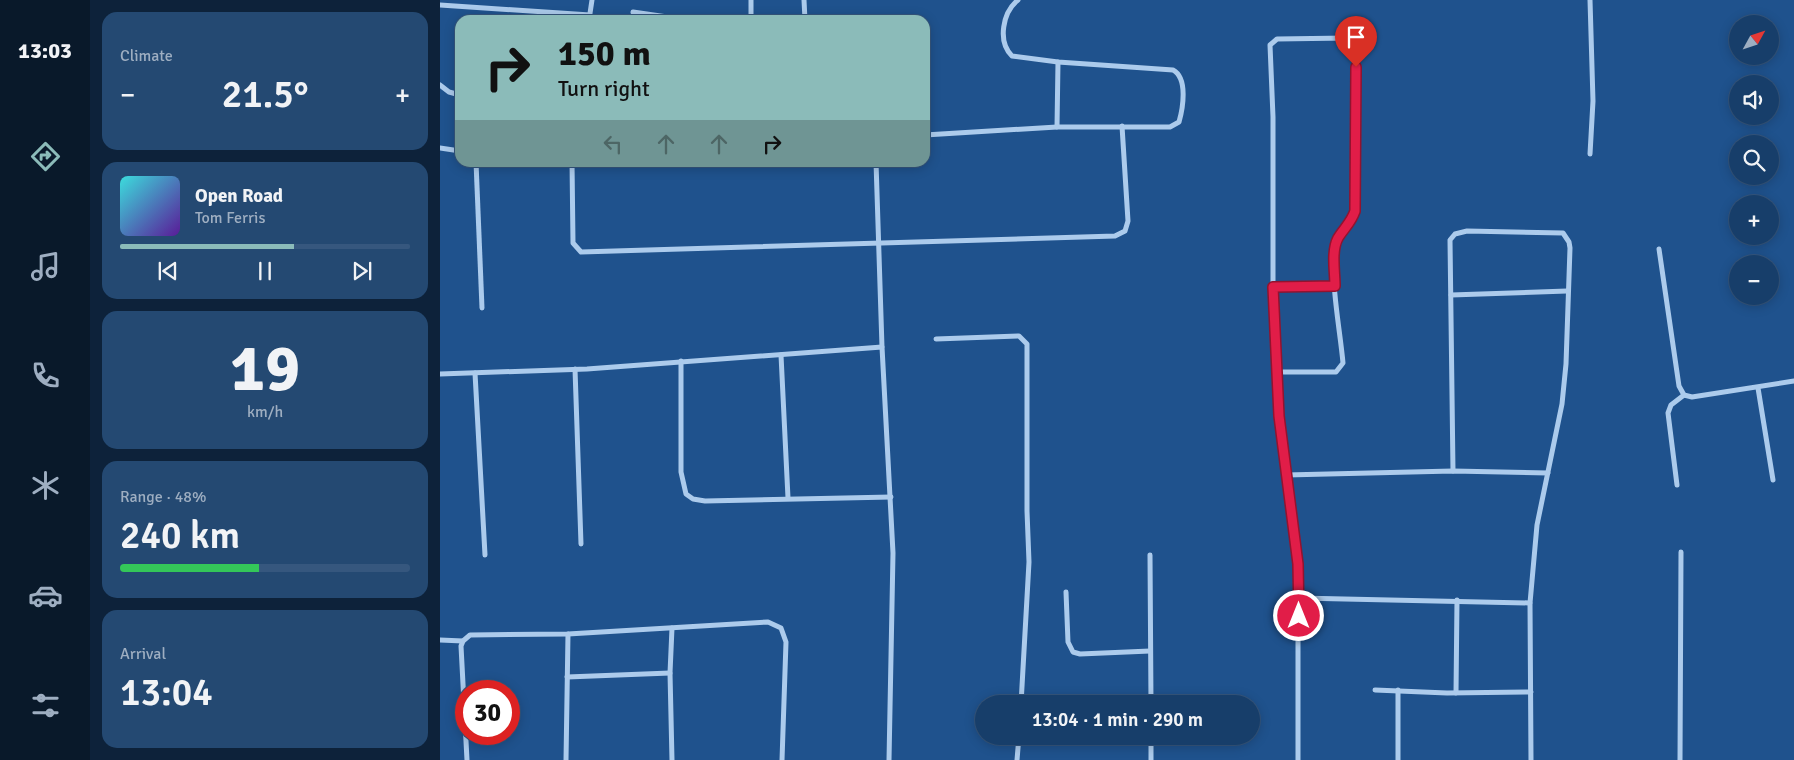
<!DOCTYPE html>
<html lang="en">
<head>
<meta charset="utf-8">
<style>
	:root { --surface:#173e6a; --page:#244972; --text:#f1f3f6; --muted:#9eaec1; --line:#36577e; --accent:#8bbbb9 }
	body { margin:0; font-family:Signika,sans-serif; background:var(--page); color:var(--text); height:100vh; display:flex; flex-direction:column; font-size:19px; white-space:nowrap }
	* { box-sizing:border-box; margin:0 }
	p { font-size:16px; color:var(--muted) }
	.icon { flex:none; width:28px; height:28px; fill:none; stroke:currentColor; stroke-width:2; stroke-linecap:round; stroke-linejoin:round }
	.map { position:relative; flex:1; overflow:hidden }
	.side { display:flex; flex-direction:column; gap:12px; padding:12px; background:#0d223a; width:350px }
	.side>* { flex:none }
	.banner { position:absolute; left:15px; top:15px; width:475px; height:152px; border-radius:15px; box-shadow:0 2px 12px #0003,0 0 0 1px var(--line); background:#8bbbb9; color:#111; overflow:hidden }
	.needle { width:32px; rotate:50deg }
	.fabs { position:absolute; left:1289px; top:15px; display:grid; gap:10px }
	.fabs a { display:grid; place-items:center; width:50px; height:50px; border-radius:50%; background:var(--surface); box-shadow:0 2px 12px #0003,0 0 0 1px var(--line); font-size:25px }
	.speed { position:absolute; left:15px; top:680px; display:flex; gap:10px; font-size:25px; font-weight:700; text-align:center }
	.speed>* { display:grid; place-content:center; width:65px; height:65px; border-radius:50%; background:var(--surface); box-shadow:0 2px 12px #0003,0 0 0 1px var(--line); line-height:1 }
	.speed .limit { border:8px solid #d22; background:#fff; color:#111 }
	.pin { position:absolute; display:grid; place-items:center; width:42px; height:42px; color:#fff; margin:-51px -21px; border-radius:50% 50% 50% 0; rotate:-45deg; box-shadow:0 0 5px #0007 }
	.pin .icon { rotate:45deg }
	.me { position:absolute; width:55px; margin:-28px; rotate:0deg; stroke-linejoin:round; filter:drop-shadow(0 0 4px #0008) }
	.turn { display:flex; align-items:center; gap:18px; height:105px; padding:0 20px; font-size:22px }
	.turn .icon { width:65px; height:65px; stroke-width:2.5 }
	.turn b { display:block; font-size:35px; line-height:42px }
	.lanes { display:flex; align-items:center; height:48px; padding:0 20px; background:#0003; justify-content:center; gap:25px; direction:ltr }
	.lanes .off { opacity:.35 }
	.big { font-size:38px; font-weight:600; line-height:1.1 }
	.side .card { flex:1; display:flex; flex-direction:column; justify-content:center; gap:8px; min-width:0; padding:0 18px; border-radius:15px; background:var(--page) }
	.side .dial { align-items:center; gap:0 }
	.dial b { font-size:65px; line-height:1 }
	.song { display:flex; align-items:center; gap:15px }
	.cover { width:60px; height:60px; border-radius:8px; background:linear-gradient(135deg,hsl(180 70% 55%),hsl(270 70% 35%)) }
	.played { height:5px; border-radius:2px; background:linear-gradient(90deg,var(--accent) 60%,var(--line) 60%) }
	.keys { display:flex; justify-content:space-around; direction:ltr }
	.heat { display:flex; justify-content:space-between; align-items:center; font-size:28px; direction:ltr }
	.charge { height:8px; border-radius:4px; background:linear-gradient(90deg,#34c759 48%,var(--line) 0) }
	.trip { position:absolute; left:535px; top:695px; width:285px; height:50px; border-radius:25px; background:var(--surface); box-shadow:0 2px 12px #0003,0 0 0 1px var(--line); font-weight:600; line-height:50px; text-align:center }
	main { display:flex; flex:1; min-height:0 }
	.tab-bar { display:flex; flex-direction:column; width:90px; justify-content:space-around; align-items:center; background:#09192a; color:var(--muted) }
	.tab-bar .icon { width:35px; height:35px }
	.tab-bar .on { color:var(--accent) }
	.tab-bar b { font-size:22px; color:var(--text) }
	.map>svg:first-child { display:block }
</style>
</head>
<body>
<main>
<nav class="tab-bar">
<b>13:03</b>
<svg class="icon on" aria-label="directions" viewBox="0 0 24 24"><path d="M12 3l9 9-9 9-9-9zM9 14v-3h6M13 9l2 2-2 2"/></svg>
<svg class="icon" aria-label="music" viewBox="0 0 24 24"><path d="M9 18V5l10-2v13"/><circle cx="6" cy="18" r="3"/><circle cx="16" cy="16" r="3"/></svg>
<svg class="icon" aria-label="phone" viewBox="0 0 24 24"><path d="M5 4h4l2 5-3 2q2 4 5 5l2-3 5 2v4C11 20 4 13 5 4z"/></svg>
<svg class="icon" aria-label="climate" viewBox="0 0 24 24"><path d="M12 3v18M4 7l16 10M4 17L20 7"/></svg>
<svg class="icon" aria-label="car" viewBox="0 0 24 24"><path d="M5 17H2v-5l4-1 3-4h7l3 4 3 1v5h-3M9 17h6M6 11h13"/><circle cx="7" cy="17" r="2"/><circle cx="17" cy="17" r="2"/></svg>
<svg class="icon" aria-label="filters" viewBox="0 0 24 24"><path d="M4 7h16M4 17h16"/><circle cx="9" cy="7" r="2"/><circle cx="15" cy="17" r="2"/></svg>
</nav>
<section class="side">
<div class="card"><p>Climate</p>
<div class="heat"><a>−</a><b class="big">21.5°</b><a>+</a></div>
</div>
<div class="card">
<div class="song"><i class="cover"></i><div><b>Open Road</b><p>Tom Ferris</p></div></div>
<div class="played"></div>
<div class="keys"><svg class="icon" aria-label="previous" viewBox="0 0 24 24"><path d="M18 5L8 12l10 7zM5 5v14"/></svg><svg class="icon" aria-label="pause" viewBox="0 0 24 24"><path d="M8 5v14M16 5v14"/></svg><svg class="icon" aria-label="next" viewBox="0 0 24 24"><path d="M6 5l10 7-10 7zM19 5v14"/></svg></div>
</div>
<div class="card dial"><b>19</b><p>km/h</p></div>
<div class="card"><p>Range · 48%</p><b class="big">240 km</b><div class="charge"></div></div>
<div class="card"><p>Arrival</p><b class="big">13:04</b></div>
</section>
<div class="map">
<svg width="1354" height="760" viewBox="0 0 1354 760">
	<rect width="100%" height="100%" fill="#1f528d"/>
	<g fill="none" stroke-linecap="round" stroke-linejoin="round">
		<g stroke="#accbec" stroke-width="5">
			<path d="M364,0l1,20"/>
			<path d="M1150,0l3,101 -3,53"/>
			<path d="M0,5l150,10"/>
			<path d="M193,12l55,8"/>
			<path d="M149,20l3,-20"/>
			<path d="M311,20v-20"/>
			<path d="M0,85l9,7 11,3"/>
			<path d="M617,127l1,-65"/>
			<path d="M485,135l132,-8h113l9,-5c4,-14 9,-44 -6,-52l-115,-8 -46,-6c-15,-15 -9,-44 6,-56"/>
			<path d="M0,148l20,3"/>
			<path d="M36,162l6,146"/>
			<path d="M132,162l1,81 8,9 534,-16 10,-5 3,-10 -6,-95"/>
			<path d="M436,162l6,185"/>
			<path d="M1219,249l20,137 5,9 8,2 102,-16"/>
			<path d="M833,287l62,-1"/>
			<path d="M1011,295l116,-4"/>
			<path d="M496,339l83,-3 8,8v167l2,51 -8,142"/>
			<path d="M341,355l7,143"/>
			<path d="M241,361v111l5,22 7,5 12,2 186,-4"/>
			<path d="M135,369l6,175"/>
			<path d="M837,372h59l7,-9c-3,-34 -13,-82 -8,-115 1,-14 16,-23 20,-37l1,-162 -3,-7 -6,-4 -70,1 -7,6 3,72v170l6,129 19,148v196"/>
			<path d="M35,373l10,182"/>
			<path d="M0,374l147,-5 295,-22 11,206 -4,207"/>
			<path d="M1318,388l15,92"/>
			<path d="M1013,471l-3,-231 5,-6 12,-3 96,2 6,9 1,6 -4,116 -4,40 -25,121 -7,78 1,157"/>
			<path d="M846,475l167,-4 95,2"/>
			<path d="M1237,485l-9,-72 3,-8 13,-10"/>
			<path d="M710,555l1,149"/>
			<path d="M626,592l2,50 5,10 7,2 70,-3"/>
			<path d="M859,598l231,5"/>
			<path d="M232,628l-2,45 2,87"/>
			<path d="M0,640l23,1"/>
			<path d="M127,677l103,-4"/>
			<path d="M935,690l72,3 84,-1"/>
			<path d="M958,690v70"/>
			<path d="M1016,693l1,-93"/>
			<path d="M27,760l-6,-114 2,-5 7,-6 98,-1 200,-12 13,6 5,14 -4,118"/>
			<path d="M126,760l2,-126"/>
			<path d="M577,760l2,-24"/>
			<path d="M711,760v-24"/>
			<path d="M1240,760l1,-208"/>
		</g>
	</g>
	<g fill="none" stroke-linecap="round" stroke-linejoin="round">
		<g stroke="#92132f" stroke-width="12">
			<path id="route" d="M859,616l-1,-52 -19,-148 -6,-129 62,-1c0,-14 -4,-35 3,-48 6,-10 13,-15 17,-27l1,-144"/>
		</g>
		<use href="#route" stroke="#e11d48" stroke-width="9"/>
	</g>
</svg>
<div class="fabs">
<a><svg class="needle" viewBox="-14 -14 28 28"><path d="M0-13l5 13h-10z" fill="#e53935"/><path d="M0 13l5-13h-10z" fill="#9eaec1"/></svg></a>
<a><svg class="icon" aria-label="sound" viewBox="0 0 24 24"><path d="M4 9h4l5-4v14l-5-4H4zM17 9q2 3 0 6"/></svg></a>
<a><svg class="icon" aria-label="search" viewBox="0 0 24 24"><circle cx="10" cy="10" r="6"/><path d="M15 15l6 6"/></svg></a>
<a>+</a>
<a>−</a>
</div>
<div class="speed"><div class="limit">30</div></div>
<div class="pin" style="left:916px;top:67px;background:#d93025"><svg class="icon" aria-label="arrive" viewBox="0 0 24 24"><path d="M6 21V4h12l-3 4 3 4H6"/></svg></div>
<svg class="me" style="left:859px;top:616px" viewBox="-20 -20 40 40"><circle r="17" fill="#e11d48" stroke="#fff" stroke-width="3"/><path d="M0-11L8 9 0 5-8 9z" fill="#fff"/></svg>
<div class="trip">13:04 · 1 min · 290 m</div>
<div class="banner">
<div class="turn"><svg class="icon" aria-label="right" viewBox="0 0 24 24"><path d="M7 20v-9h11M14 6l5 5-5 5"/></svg><div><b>150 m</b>Turn right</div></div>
<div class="lanes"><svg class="icon off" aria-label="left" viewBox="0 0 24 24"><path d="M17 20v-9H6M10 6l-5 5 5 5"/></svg><svg class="icon off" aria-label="ahead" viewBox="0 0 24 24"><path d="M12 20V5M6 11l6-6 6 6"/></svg><svg class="icon off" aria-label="ahead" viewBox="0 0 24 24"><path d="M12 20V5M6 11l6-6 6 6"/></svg><svg class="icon" aria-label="right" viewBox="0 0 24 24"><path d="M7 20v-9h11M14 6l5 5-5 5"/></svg></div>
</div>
</div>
</main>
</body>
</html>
